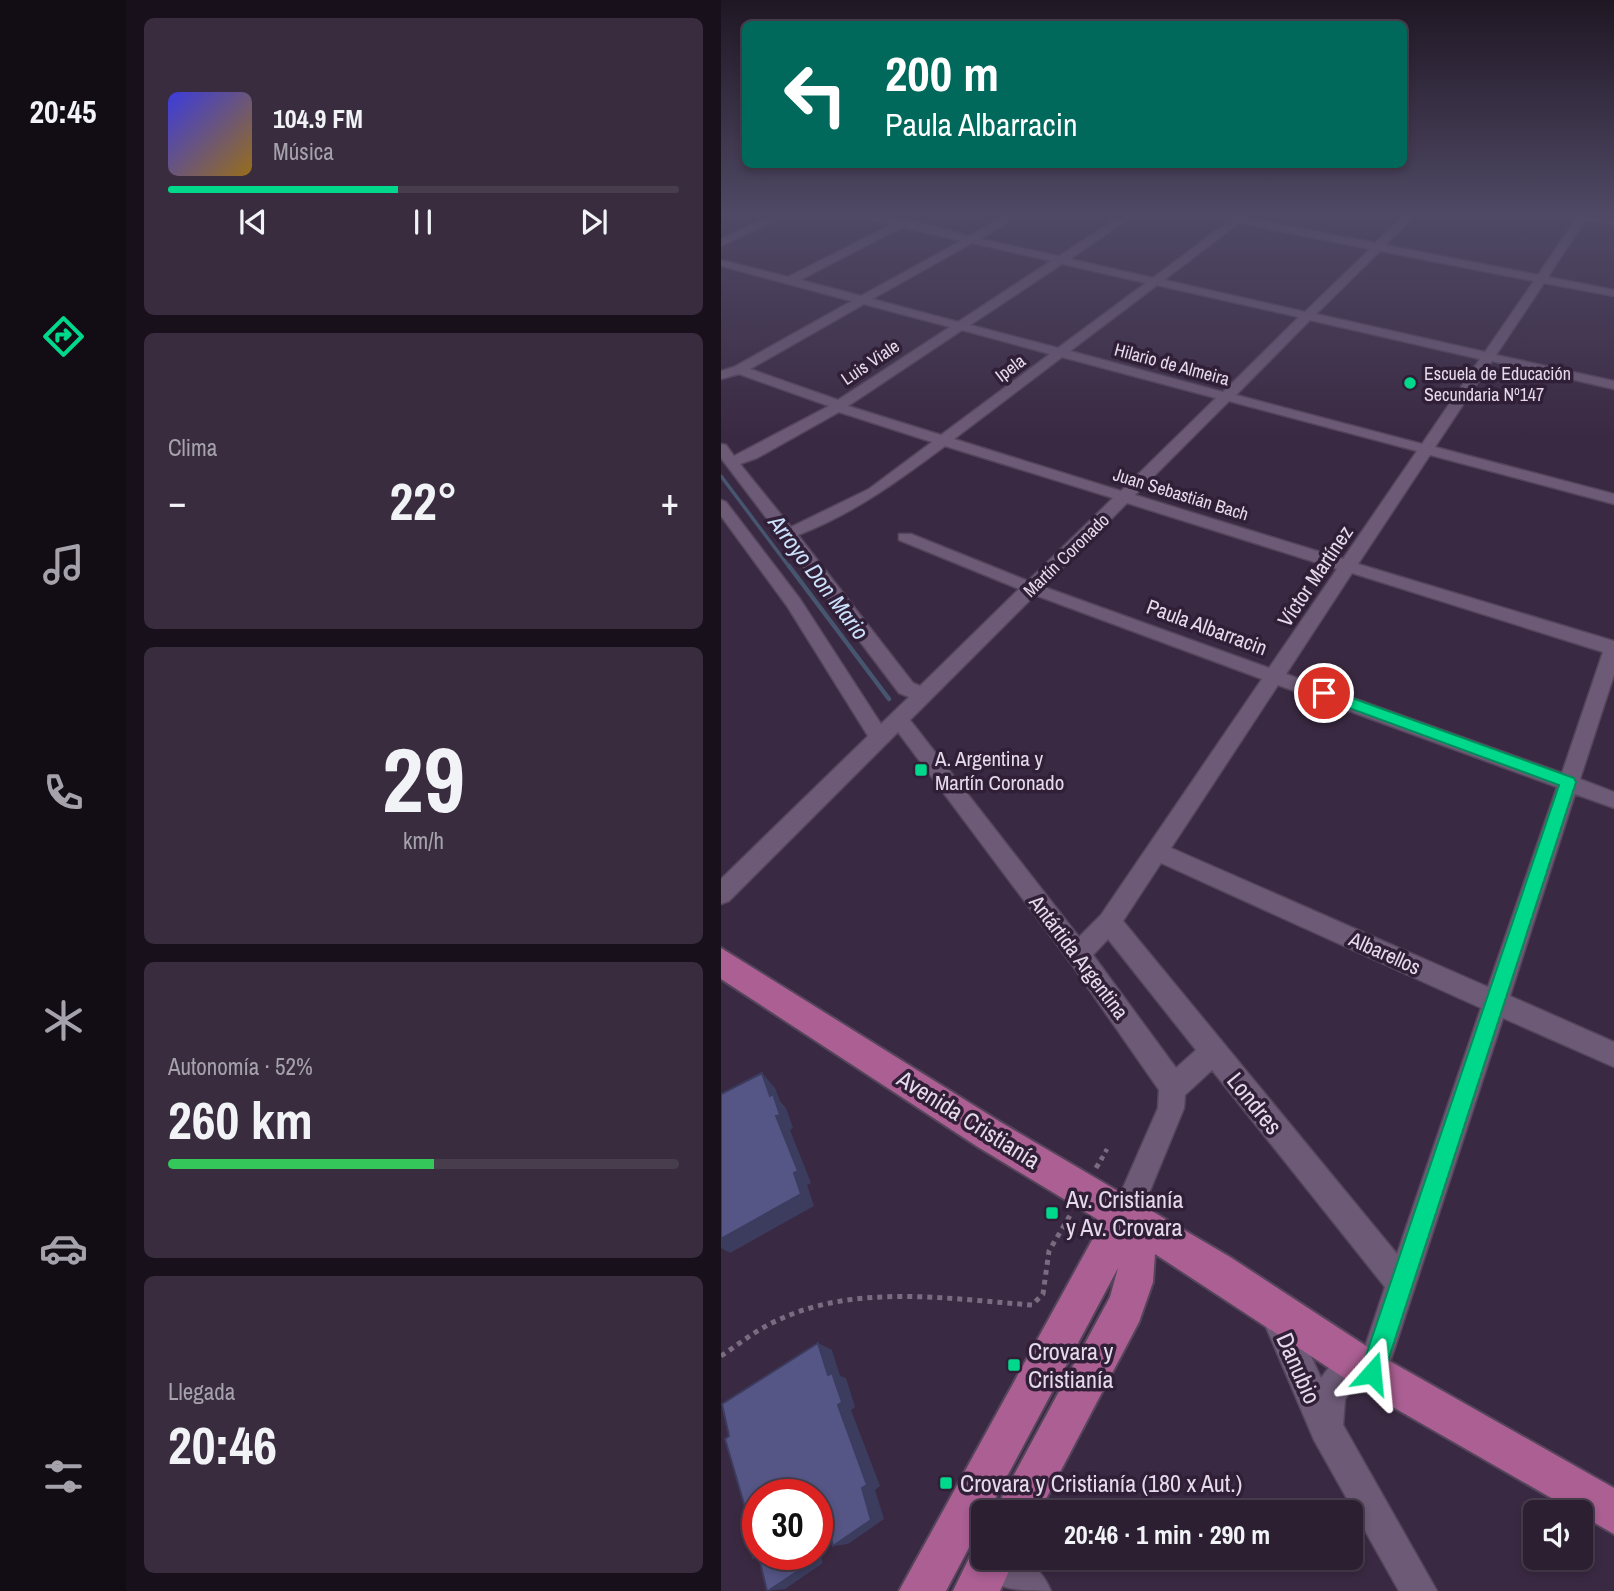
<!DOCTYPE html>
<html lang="es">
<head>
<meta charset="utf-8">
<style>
	:root { --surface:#2c1f32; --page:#382c3e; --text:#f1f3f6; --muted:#a6a2ac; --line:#483d4d; --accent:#00d98c }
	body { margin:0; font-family:"Archivo Narrow",sans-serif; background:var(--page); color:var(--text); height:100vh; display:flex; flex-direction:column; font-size:26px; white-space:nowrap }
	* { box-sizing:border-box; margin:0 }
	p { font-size:23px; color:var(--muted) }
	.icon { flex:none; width:38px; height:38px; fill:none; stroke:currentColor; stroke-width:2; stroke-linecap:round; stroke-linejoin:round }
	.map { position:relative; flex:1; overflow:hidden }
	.side { display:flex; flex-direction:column; gap:18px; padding:18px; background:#18111c; width:595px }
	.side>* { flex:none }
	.top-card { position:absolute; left:21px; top:21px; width:665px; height:147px; border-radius:10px; box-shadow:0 4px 10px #0003,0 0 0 2px var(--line); background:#00695c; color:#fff; overflow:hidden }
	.controls { position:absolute; left:802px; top:1500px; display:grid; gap:14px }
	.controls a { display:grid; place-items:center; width:70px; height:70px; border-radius:10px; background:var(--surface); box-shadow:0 4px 10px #0003,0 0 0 2px var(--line); font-size:35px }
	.speed { position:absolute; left:21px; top:1479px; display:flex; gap:14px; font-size:35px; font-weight:700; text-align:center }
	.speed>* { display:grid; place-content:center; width:91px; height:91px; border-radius:50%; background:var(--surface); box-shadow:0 4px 10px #0003,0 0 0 2px var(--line); line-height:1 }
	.speed .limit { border:10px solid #d22; background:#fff; color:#111 }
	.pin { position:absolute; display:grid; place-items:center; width:60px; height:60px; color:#fff; margin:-30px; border:4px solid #fff; border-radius:50%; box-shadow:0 2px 7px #0007 }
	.me { position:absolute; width:77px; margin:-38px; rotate:18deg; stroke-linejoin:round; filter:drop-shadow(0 0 5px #0008) }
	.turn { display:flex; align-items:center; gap:24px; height:147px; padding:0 28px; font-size:32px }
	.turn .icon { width:91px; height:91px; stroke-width:2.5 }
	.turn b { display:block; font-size:49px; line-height:60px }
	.big { font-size:52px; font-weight:700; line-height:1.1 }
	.side .widget { flex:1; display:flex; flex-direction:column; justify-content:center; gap:10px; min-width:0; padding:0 24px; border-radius:10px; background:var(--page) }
	.side .dial { align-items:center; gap:0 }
	.dial b { font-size:91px; line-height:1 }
	.song { display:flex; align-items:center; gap:21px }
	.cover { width:84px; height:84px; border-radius:10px; background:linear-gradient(135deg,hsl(240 70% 55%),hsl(40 70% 35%)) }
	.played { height:7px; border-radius:4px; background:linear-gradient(90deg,var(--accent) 45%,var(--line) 45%) }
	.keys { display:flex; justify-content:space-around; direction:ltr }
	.heat { display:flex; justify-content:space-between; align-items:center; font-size:38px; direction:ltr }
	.charge { height:10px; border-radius:5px; background:linear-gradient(90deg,#34c759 52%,var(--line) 0) }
	.trip { position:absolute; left:250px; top:1500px; width:392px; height:70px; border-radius:10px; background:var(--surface); box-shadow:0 4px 10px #0003,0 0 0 2px var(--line); font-weight:700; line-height:70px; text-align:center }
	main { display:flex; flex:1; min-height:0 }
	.tab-bar { display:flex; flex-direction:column; width:126px; justify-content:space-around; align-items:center; background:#120c14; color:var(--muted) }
	.tab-bar .icon { width:49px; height:49px }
	.tab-bar .current { color:var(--accent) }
	.tab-bar b { font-size:32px; color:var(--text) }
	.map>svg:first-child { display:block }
</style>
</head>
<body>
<main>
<nav class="tab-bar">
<b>20:45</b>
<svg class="icon current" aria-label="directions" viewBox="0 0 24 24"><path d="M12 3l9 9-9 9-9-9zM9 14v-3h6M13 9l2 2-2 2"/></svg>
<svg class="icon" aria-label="music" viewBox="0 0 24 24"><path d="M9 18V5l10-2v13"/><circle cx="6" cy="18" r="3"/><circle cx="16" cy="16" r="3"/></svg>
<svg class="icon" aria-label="phone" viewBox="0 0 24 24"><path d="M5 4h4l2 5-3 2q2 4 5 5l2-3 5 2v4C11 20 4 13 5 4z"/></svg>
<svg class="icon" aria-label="climate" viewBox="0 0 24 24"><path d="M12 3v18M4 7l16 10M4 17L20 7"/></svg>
<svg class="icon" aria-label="car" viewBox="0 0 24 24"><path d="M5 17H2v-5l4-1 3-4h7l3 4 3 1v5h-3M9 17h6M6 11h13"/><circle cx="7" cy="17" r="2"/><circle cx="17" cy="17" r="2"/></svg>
<svg class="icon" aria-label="filters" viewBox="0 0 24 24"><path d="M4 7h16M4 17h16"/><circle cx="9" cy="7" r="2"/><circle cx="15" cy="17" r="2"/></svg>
</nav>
<section class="side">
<div class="widget">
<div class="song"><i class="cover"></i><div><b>104.9 FM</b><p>Música</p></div></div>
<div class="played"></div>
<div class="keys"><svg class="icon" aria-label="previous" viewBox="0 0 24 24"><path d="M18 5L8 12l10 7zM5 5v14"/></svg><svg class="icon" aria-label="pause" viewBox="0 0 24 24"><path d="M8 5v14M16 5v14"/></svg><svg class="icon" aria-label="next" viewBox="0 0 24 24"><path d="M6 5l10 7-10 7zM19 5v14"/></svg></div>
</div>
<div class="widget"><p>Clima</p>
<div class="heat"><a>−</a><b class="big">22°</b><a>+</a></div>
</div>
<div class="widget dial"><b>29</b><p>km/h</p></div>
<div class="widget"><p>Autonomía · 52%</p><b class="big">260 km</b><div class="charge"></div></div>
<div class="widget"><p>Llegada</p><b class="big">20:46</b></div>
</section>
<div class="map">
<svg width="893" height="1591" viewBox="0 0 893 1591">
	<rect width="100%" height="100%" fill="#3a2942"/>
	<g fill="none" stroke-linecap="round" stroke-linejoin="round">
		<path stroke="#46566e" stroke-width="3.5" d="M0,476l69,92"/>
		<path stroke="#46566e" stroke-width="4.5" d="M68,566l100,133"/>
		<g stroke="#54455b" stroke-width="3">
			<g id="minor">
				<path d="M52,215h13l-65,31v-7z"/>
				<path d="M135,215l48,4 65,17 38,-21h12l-39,24 79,17 64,-41h11l-64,44 83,19 76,-57 -21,-6h41l-3,3 129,25 30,-28h10l-30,30 153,30 38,-56 -11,-4 49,4v6l-29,-5 -37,57 66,13v6l-70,-13 -48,72 118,26v8l-122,-28 -57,86 179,47v10l-184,-49 -72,109 256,77v34l-34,104 34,13v16l-39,-14 -65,202 104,46v25l-111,-49 -120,366 -11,5 -11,-5 -2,-4 -14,19 -2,26 94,166h-38l-85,-151 -54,-127 4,-11 11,-4 11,4 35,76 21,-28 11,-5 11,5 21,-63 -173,-217 -27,25 -1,13 -48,117 -10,5 -10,-5 -5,-10 47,-107 1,-18 -89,-128 -172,-230 -169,169 -8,3v-25l147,-143 -81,-130 -66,-90v-16l5,2 74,97 81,125 28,-27 -10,-4 -178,-235v-14l5,1 8,11 95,-50 -90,-32 -18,5v-8l13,-4 118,-66 -131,-35v-6l67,17 103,-52zM518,223l131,26 -65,63 -141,-32zM181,227l59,14 -100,55 -61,-16zM251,243l79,18 -93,61 -86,-23zM659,251l154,30 -49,71 -169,-38zM341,264l84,19 -88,65 -88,-23zM436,285l142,32 -76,75 -153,-41zM143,304l86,23 -112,73 -88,-31zM589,320l170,39 -58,85 -186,-49zM241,330l88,24 -109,81 -93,-29zM341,357l154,41 -95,93 -167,-52zM508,401l188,50 -74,108 -208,-64zM118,412l93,30 -63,47 -78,38 -51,-63 17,-6zM224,446l168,52 -85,83 -117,-47h-12v6l120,49 -99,97 -7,-3 -115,-148c55,-21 100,-54 147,-89zM406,503l210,66 -68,99 -225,-81zM631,573l251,79 -41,121 -276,-99zM314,595l227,84 -161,236 -22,22 -169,-217zM557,685l279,102 -69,200 -317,-139zM440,863l320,145 -84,246 -274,-333zM387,939l88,111 -20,18 -83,-113z"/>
				<path d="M262,1545v13c32,0 54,-1 68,33 -34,0 -62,0 -77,-32l5,-13z"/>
			</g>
		</g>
		<g stroke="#54455b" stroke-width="4">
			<g id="major">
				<path d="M0,948l281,175 228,134 156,102 228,129v46l-256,-147 -203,-133 -2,28 -14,40 -100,190h-45l116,-215 8,-29 -130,244h-5v9l-37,70h-47l203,-369 -124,-75 -257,-168z"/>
				<path d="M262,1540v18h32l-15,33h-47l24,-49z"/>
			</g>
		</g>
		<path stroke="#7a6b81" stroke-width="4.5" stroke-dasharray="4.5 4.5" stroke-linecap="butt" d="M380,1160l6,-11"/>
		<g stroke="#7a6b81" stroke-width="5" stroke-dasharray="5 5" stroke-linecap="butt">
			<path d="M375,1168l6,-10"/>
			<path d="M0,1356c18,-12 35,-26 55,-35 79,-38 172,-22 256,-16l11,-11 6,-43 23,-39"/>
		</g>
		<use href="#minor" fill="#6d5a76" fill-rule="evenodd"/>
		<use href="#major" fill="#ab5f93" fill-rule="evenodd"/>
	</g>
	<g fill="#3c3c5e">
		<path d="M41,1073l13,15 5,13 6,7 7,20 -3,2 21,53 -4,2 7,21 -84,47 -9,-5v-9l55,-123z"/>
		<path d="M97,1343l14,7 8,26 6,2 9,29 -4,3 29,76 -5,4 9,29 -36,25 -15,2 -5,-171z"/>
		<path d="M100,1503l15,1 -19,12v-10z"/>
		<path d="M96,1543l6,20 -38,26 -17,2 36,-37h13z"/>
	</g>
	<g fill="#555586" stroke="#3c3c5e" stroke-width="2">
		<path d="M41,1073l8,23 3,-2 7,21 -4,1 22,55 -4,2 7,21 -80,45v-145z"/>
		<path d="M97,1343l10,32 4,-2 10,29 -4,3 29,80 -5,3 9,32 -38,26 -12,-43 -4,3v-12h-59v60h46l3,11 -39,26h-1l-9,-37 -5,4 -10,-41 4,-3 -22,-75 4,-3 -7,-32z"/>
	</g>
	<linearGradient id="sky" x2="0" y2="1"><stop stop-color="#201724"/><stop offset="0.49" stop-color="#4f4965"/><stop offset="1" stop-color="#4f4965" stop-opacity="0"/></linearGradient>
	<rect width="893" height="438" fill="url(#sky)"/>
	<path fill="#00d98c" stroke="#008d5b" stroke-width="2" d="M603,688l250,90 2,4 -192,591 -3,9 -9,4 -8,-4 -4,-9 199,-588 -240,-88 -2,-4z"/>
	<g fill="#00d98c" stroke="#301f37" stroke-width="2.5">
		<circle cx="689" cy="383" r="7"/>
		<rect x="193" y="763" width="14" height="14" rx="3.5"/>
		<rect x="324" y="1206" width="14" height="14" rx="3.5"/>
		<rect x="286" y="1358" width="14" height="14" rx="3.5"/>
		<rect x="218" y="1476" width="14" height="14" rx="3.5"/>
	</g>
	<g text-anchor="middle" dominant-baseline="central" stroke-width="7" stroke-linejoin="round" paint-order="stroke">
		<g font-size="18" fill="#e5daeb" stroke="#301f37">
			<text transform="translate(149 362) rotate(-34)">Luis Viale</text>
			<text transform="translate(451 364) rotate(15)">Hilario de Almeira</text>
			<text transform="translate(289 368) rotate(-37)">Ipela</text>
			<text transform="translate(460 494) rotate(17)">Juan Sebastián Bach</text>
			<text transform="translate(345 555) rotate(-44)">Martín Coronado</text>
		</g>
		<g font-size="18" fill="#e5daeb" stroke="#301f37" text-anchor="start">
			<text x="703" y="373">Escuela de Educación<tspan x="703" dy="21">Secundaria Nº147</tspan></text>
		</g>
		<g font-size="21" fill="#e5daeb" stroke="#301f37">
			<text transform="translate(594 576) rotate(-56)">Víctor Martínez</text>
			<text transform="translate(486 627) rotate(20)">Paula Albarracin</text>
			<text transform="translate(664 953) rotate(24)">Albarellos</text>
			<text transform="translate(358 957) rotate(53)">Antártida Argentina</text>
		</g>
		<g font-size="21" fill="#e5daeb" stroke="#301f37" text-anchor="start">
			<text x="214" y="758">A. Argentina y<tspan x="214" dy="24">Martín Coronado</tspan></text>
		</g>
		<g font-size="23" font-style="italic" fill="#cbe1fc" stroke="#301f37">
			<text transform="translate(98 577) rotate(53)">Arroyo Don Mario</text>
		</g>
		<g font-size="24" fill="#e5daeb" stroke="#301f37">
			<text transform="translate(534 1103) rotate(51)">Londres</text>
			<text transform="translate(248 1119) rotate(32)">Avenida Cristianía</text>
			<text transform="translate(578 1368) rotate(66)">Danubio</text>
		</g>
		<g font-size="24" fill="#e5daeb" stroke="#301f37" text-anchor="start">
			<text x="345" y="1199">Av. Cristianía<tspan x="345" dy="28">y Av. Crovara</tspan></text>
			<text x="307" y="1351">Crovara y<tspan x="307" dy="28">Cristianía</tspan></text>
			<text x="239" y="1483">Crovara y Cristianía (180 x Aut.)</text>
		</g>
	</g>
</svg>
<div class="controls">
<a><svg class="icon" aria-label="sound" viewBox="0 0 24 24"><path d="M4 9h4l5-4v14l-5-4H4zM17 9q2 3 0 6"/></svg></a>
</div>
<div class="speed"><div class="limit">30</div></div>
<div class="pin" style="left:603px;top:693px;background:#d93025"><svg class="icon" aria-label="arrive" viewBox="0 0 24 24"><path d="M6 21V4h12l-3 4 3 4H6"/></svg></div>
<svg class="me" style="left:651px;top:1373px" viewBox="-20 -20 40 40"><path d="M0-17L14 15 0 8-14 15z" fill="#00d98c" stroke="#fff" stroke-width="4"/></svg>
<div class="trip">20:46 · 1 min · 290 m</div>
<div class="top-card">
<div class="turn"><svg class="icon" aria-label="left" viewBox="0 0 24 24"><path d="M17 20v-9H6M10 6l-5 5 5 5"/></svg><div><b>200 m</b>Paula Albarracin</div></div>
</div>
</div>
</main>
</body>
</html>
